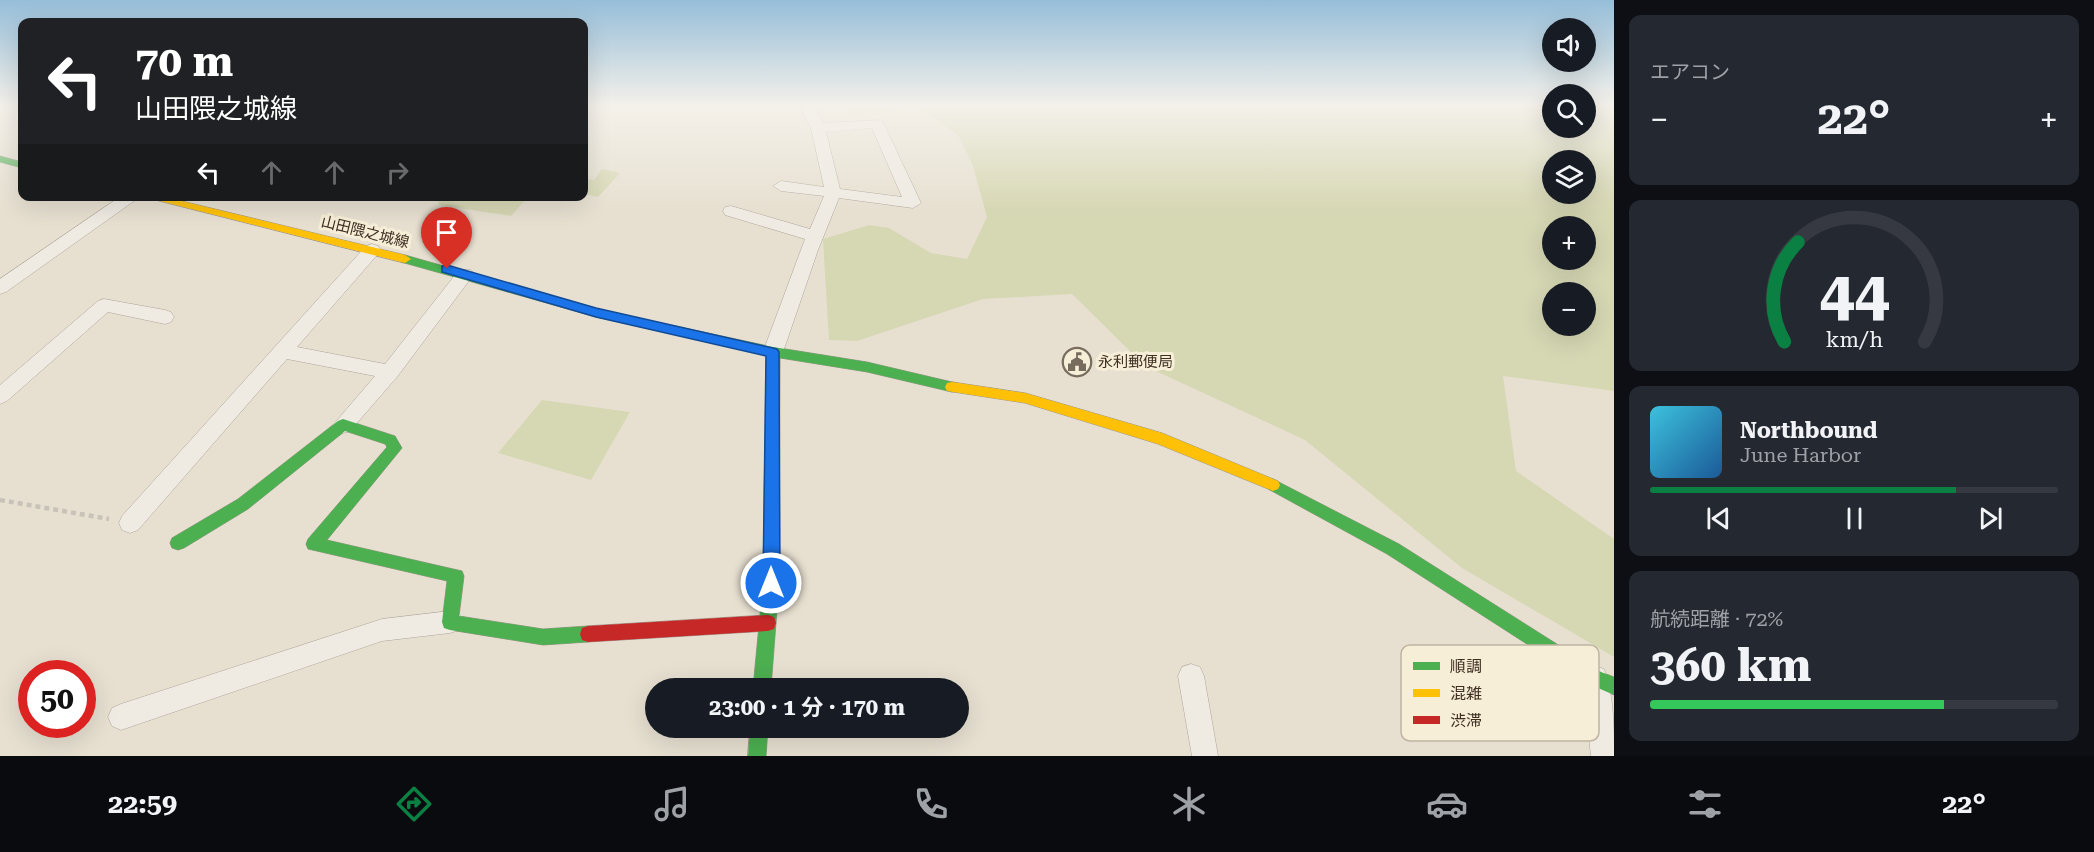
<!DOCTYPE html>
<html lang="ja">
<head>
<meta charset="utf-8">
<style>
	:root { --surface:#171b24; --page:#242831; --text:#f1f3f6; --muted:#9ea1a6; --line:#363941; --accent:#0b8043 }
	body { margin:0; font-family:"Roboto Serif","Noto Sans JP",serif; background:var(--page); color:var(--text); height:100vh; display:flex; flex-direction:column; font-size:22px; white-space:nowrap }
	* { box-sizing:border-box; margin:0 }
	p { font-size:20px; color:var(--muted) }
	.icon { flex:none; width:33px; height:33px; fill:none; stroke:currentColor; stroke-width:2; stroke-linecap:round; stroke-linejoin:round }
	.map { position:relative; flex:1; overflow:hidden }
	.drawer { display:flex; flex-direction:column; gap:15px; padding:15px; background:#0d0f14; width:480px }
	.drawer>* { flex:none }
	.top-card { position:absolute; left:18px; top:18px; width:570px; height:183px; border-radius:12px; box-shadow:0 6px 24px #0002; background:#202124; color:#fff; overflow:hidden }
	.tools { position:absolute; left:1542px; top:18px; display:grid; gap:12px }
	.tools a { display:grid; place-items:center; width:54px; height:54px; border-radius:50%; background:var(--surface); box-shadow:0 6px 24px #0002; font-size:30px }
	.speed { position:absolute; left:18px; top:660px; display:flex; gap:12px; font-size:30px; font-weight:700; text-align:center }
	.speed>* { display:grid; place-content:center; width:78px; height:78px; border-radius:50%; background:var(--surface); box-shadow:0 6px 24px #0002; line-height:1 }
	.speed .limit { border:9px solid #d22; background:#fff; color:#111 }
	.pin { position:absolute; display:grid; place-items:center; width:51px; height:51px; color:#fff; margin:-62px -26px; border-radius:50% 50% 50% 0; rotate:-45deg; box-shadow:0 0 6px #0007 }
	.pin .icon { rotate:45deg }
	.me { position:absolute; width:66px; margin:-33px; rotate:0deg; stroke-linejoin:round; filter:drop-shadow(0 0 4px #0008) }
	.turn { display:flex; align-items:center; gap:21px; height:126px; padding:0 18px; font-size:27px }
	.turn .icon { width:78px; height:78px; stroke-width:2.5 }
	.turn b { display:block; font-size:42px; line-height:51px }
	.lanes { display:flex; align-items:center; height:57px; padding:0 18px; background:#0003; justify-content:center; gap:30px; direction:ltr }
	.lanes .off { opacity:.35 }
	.big { font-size:45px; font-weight:700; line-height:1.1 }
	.drawer .card { flex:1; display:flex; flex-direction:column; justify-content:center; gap:9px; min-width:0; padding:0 21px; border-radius:12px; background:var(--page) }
	.drawer .dial { align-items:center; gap:0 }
	.dial svg { height:156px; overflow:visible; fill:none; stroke:var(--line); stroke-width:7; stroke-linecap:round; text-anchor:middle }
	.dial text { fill:var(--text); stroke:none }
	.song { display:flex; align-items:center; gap:18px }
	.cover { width:72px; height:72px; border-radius:9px; background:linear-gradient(135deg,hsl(190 70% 55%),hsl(210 70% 35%)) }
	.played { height:6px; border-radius:3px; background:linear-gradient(90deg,var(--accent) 75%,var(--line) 75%) }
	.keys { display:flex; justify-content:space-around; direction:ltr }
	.heat { display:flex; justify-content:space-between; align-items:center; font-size:33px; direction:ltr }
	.charge { height:9px; border-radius:4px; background:linear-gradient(90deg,#34c759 72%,var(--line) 0) }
	.trip { position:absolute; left:645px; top:678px; width:324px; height:60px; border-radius:30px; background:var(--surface); box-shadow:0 6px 24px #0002; font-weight:700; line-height:60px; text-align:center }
	.dock { display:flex; height:96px; justify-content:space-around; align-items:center; background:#090b0e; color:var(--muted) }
	.dock .icon { width:42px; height:42px }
	.dock .active { color:var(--accent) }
	.dock b { font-size:27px; color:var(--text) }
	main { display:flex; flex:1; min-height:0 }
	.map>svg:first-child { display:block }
</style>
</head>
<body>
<main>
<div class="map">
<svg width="1614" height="756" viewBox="0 0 1614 756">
	<rect width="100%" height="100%" fill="#e7e0d1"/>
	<g fill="#d6d7b3" fill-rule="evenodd">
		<path d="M849,105h703v23h34v-23h28v286l-111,-15 13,95 98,68v118l-152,-89 -157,-128 -160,-74 -73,-72 -89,5 -126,42 -28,-1 -6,-101 46,-14 20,3 42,25 36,6 20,-42 -14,-51 -15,-31 -38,-27 -69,6zM1552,160h34v34h-34zM1552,226h34v34h-34zM1552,292h34v34h-34z"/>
		<path d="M602,169l18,4 -22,24 -14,-3v-16l10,2z"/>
		<path d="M524,197l3,1 -16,18 -72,-11 -2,-8z"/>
		<path d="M542,400l88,12 -39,68 -93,-27z"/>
	</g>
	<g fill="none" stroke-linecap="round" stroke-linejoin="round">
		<g stroke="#ada599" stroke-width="1">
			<g id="street">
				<path d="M799,105h14l10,18 59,-3 39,83 -8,5 -74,-10 -21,52 -35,102 -3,5 -7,2 -7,-2 -3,-5 42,-113 -80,-24 -2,-4 2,-4 6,-1 79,23 14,-33 -43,-5 -8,-5 8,-5 43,6 -13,-59zM872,128l30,69 -62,-8 -14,-57z"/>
				<path d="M121,196h20l-135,96 -6,2v-15z"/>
				<path d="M372,244l6,2 3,4 -3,4 -81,93 88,17 74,-94h12l3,4 -77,103 -47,54 -7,2 -7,-2 -3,-6 42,-49 -88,-17 -149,171 -8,3 -8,-3 -3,-7 3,-7 244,-270z"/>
				<path d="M104,299l61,11 6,2 3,5 -3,5 -6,2 -57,-12 -101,89 -7,3v-19l98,-84z"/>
				<path d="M450,611l9,3 3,8 -3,8 -9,3 -68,8 -261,89 -9,-4 -4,-9 4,-9 9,-4 261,-85z"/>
				<path d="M1191,664l9,3 4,9 14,80h-26l-14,-80 4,-9z"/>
				<path d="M1595,666l9,3c10,26 10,60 10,87h-23l-9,-78 4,-9z"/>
			</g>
		</g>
		<g stroke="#9c958a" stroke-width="1">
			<g id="fast">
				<path d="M0,156l22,6v6l-22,-6z"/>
				<path d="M405,255l191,54 177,38 94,15 85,20 5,1 2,4 -2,4 -5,1 -85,-20 -87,-14 -1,225 -8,105h-18l10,-105 3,-228 -170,-38 -195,-55 -2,-3z"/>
				<path d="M343,419l52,17 7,12 -75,92 135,31 2,5 -5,40 84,13 45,-3 6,2 2,6 -2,6 -6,2 -45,3 -93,-15 -6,-2 -2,-6 5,-41 -139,-32 -2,-5 2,-5 79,-92 -2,-3 -40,-13 -97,78 -64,39 -6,2 -6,-2 -2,-5 2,-5 66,-39 100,-78z"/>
				<path d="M1273,479l126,65 202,128 13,5v18l-25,-11 -202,-130 -119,-65 -2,-4 2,-4z"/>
				<path d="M750,728h18l-2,28h-18z"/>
			</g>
		</g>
		<g stroke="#9c958a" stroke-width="1">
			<g id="slow">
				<path d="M140,196h21l244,59 6,4 -6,4z"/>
				<path d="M952,382l73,11 137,40 116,48 2,4 -2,4 -5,2 -115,-47 -133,-41 -78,-12 -2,-4 2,-4z"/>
			</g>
		</g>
		<g stroke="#9c958a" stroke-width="1">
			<path id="jam" d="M768,615l6,2 2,6 -2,6 -6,2 -180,11 -6,-2 -2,-6 2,-6 6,-2z"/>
		</g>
		<path stroke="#c8c2b9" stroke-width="4.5" stroke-dasharray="5 4" stroke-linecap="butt" d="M0,500l109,19"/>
		<use href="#street" fill="#efebe3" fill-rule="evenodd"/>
		<use href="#fast" fill="#4caf50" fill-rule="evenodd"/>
		<use href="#slow" fill="#ffc107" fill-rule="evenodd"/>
		<use href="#jam" fill="#c62828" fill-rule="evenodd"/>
	</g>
	<linearGradient id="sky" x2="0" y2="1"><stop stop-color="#96bed9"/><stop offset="0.5" stop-color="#f4f1ea"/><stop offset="1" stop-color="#f4f1ea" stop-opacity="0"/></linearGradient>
	<rect width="1614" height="211" fill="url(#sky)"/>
	<path fill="#1a73e8" stroke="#114b97" stroke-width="1.5" d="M447,265l149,43 181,41 2,3 1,231 -3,5 -6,2 -5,-2 -3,-5 3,-227 -170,-39 -154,-45v-6z"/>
	<defs>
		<g id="civic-ring" transform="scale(1.5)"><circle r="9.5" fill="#f7eed8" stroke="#786c5e" stroke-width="1.5"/><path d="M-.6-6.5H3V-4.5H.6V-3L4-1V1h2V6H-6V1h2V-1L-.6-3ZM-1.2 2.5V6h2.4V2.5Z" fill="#786c5e"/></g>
	</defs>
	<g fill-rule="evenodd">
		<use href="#civic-ring" x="1077" y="362"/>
	</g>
	<g text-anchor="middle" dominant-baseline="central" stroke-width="6" stroke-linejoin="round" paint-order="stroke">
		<g font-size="15" fill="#3d2e20" stroke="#f7eed8">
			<text transform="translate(365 232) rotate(14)">山田隈之城線</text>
		</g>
		<g font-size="15" fill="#3d2e20" stroke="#f7eed8" text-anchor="start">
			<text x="1098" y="362">永利郵便局</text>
		</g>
	</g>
	<rect x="1401" y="645" width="198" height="96" rx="9" fill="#f7eed8" stroke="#bfb4a1" stroke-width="1.5"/>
	<rect x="1413" y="662" width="27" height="8" fill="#4caf50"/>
	<rect x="1413" y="689" width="27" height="8" fill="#ffc107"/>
	<rect x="1413" y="716" width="27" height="8" fill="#c62828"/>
	<g font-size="16" fill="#3d2e20">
		<text x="1450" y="672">順調</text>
		<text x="1450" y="699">混雑</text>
		<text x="1450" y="726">渋滞</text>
	</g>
</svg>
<div class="tools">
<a><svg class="icon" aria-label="sound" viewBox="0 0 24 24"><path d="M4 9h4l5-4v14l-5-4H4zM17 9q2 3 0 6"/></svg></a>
<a><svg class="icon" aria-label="search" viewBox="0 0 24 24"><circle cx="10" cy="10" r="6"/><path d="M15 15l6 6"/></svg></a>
<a><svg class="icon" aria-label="layers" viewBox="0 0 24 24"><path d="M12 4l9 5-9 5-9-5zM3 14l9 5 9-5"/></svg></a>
<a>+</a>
<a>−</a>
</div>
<div class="speed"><div class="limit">50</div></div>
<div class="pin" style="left:447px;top:269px;background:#d93025"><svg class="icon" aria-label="arrive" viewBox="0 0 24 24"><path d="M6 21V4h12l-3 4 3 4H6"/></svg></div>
<svg class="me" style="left:771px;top:583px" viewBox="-20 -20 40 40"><circle r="17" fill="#1a73e8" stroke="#fff" stroke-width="3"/><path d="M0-11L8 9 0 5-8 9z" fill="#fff"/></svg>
<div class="trip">23:00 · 1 分 · 170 m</div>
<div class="top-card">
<div class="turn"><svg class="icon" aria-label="left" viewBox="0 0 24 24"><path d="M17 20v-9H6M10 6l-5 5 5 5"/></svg><div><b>70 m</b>山田隈之城線</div></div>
<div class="lanes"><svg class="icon" aria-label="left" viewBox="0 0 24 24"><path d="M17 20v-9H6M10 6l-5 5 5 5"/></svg><svg class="icon off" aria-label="ahead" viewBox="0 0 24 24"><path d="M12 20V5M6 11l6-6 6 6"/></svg><svg class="icon off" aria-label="ahead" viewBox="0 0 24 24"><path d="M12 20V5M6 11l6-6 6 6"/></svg><svg class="icon off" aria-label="right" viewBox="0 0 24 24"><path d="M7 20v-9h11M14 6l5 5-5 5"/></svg></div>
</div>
</div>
<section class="drawer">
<div class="card"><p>エアコン</p>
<div class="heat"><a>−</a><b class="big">22°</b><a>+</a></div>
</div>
<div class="card dial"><svg viewBox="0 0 100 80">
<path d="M14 69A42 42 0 1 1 86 69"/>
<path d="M14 69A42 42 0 0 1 21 18" stroke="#0b8043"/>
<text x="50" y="56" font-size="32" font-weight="700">44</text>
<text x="50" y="72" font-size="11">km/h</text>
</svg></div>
<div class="card">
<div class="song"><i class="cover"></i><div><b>Northbound</b><p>June Harbor</p></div></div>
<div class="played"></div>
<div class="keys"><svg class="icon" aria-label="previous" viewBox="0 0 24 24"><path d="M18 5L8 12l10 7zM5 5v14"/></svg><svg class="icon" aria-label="pause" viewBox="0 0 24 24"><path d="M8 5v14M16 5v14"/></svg><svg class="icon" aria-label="next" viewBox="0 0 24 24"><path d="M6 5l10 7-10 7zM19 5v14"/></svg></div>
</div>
<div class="card"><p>航続距離 · 72%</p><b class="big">360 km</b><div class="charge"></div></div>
</section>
</main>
<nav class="dock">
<b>22:59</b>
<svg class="icon active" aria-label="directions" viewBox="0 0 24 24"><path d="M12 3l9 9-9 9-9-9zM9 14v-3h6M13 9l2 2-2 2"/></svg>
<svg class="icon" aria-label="music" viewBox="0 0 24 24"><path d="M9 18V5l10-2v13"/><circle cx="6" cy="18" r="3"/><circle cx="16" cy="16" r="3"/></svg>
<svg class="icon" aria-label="phone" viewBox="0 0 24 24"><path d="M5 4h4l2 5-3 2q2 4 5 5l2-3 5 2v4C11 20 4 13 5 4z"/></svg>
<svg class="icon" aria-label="climate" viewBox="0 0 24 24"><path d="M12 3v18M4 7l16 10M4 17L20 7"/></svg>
<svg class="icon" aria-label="car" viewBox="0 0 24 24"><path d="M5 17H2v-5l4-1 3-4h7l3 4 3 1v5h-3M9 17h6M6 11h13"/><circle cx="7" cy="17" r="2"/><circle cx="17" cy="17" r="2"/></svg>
<svg class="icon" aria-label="filters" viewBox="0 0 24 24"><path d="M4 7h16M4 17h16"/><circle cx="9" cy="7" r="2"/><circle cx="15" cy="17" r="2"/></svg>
<b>22°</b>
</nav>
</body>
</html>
